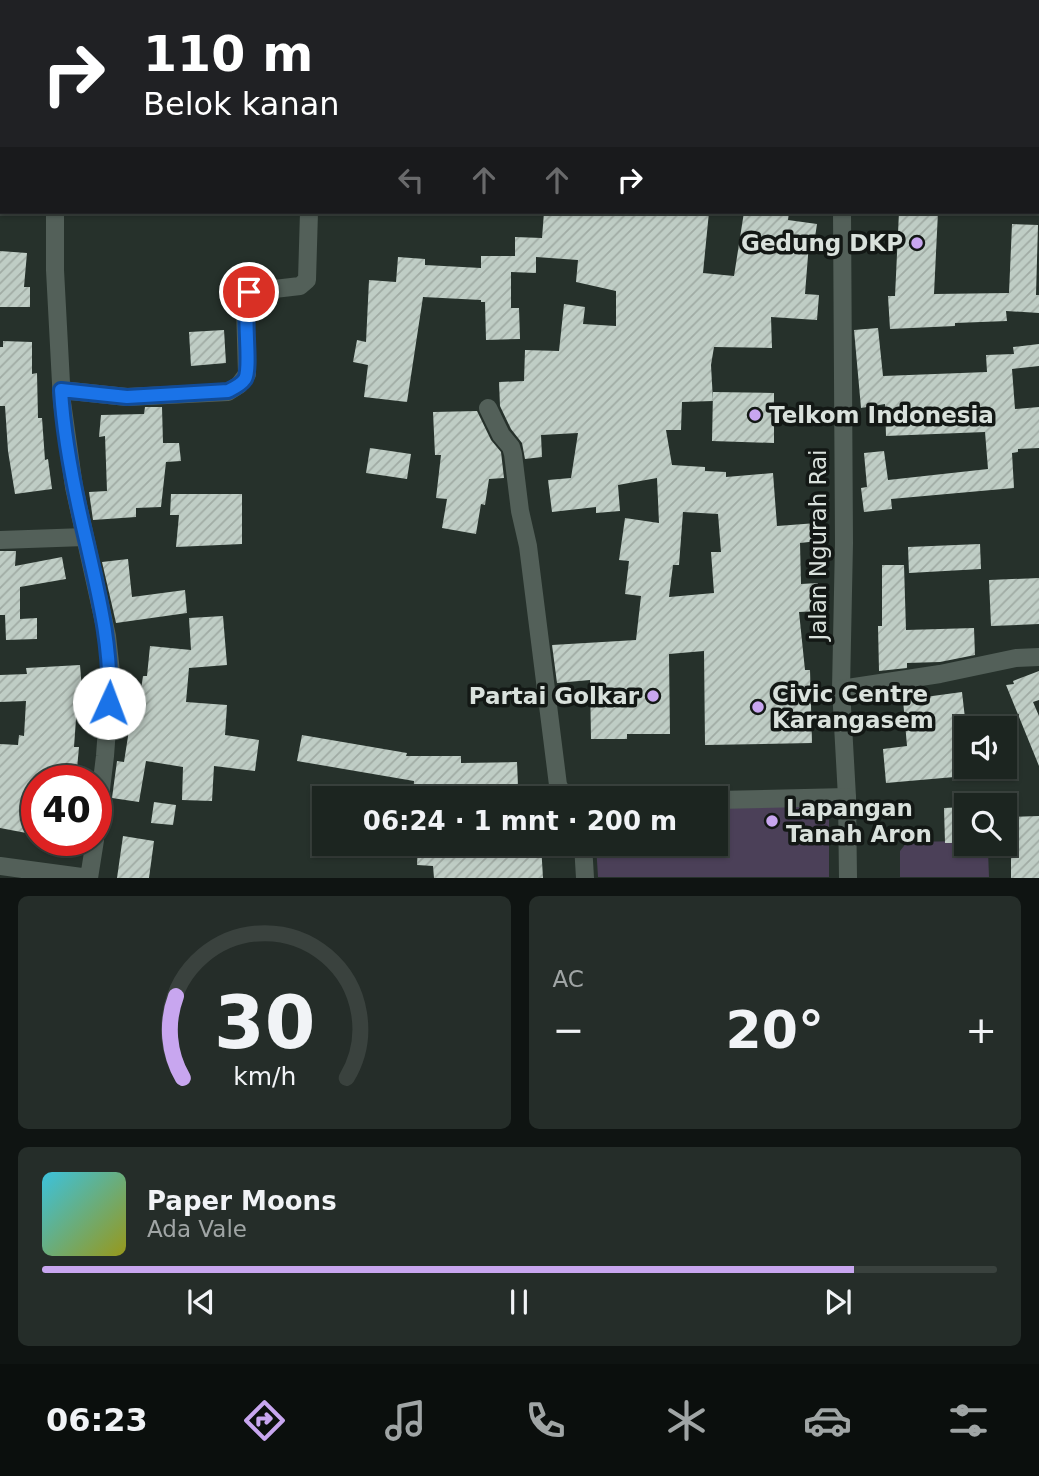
<!DOCTYPE html>
<html lang="id">
<head>
<meta charset="utf-8">
<style>
	:root { --surface:#1c2520; --page:#252d29; --text:#f1f3f6; --muted:#a0a5a5; --line:#3a423e; --accent:#c8a6ef }
	body { margin:0; font-family:"DejaVu Sans",sans-serif; background:var(--page); color:var(--text); height:100vh; display:flex; flex-direction:column; font-size:26px; white-space:nowrap }
	* { box-sizing:border-box; margin:0 }
	p { font-size:23px; color:var(--muted) }
	.icon { flex:none; width:38px; height:38px; fill:none; stroke:currentColor; stroke-width:2; stroke-linecap:round; stroke-linejoin:round }
	.map { position:relative; height:878px; overflow:hidden }
	.panel { display:flex; flex-direction:column; gap:18px; padding:18px; background:#0f1412; flex:1 }
	.panel>* { flex:none }
	.hud { position:absolute; left:0px; top:0px; width:1040px; height:214px; box-shadow:0 2px 5px #0004,0 0 0 2px var(--line); background:#202124; color:#fff; overflow:hidden }
	.buttons { position:absolute; left:954px; top:716px; display:grid; gap:14px }
	.buttons a { display:grid; place-items:center; width:63px; height:63px; border-radius:0px; background:var(--surface); box-shadow:0 2px 5px #0004,0 0 0 2px var(--line); font-size:35px }
	.speed { position:absolute; left:21px; top:765px; display:flex; gap:14px; font-size:35px; font-weight:700; text-align:center }
	.speed>* { display:grid; place-content:center; width:91px; height:91px; border-radius:50%; background:var(--surface); box-shadow:0 2px 5px #0004,0 0 0 2px var(--line); line-height:1 }
	.speed .limit { border:10px solid #d22; background:#fff; color:#111 }
	.pin { position:absolute; display:grid; place-items:center; width:60px; height:60px; color:#fff; margin:-30px; border:4px solid #fff; border-radius:50%; box-shadow:0 2px 7px #0007 }
	.me { position:absolute; width:77px; margin:-38px; rotate:2deg; stroke-linejoin:round; filter:drop-shadow(0 0 5px #0008) }
	.turn { display:flex; align-items:center; gap:24px; height:147px; padding:0 28px; font-size:32px }
	.turn .icon { width:91px; height:91px; stroke-width:2.5 }
	.turn b { display:block; font-size:49px; line-height:60px }
	.lanes { display:flex; align-items:center; height:66px; padding:0 28px; background:#0003; justify-content:center; gap:35px; direction:ltr }
	.lanes .off { opacity:.35 }
	.big { font-size:52px; font-weight:700; line-height:1.1 }
	.panel .widget { flex:1; display:flex; flex-direction:column; justify-content:center; gap:10px; min-width:0; padding:0 24px; border-radius:10px; background:var(--page) }
	.panel .dial { align-items:center; gap:0 }
	.dial svg { height:182px; overflow:visible; fill:none; stroke:var(--line); stroke-width:7; stroke-linecap:round; text-anchor:middle }
	.dial text { fill:var(--text); stroke:none }
	.song { display:flex; align-items:center; gap:21px }
	.cover { width:84px; height:84px; border-radius:10px; background:linear-gradient(135deg,hsl(190 70% 55%),hsl(60 70% 35%)) }
	.played { height:7px; border-radius:4px; background:linear-gradient(90deg,var(--accent) 85%,var(--line) 85%) }
	.keys { display:flex; justify-content:space-around; direction:ltr }
	.heat { display:flex; justify-content:space-between; align-items:center; font-size:38px; direction:ltr }
	.panel .tiles { flex:1; display:grid; gap:18px; grid-template-columns:1fr 1fr }
	.widget:last-child { grid-column:span 2 }
	.trip { position:absolute; left:312px; top:786px; width:416px; height:70px; border-radius:0px; background:var(--surface); box-shadow:0 2px 5px #0004,0 0 0 2px var(--line); font-weight:700; line-height:70px; text-align:center }
	.menu { display:flex; height:112px; justify-content:space-around; align-items:center; background:#0b0f0d; color:var(--muted) }
	.menu .icon { width:49px; height:49px }
	.menu .on { color:var(--accent) }
	.menu b { font-size:32px; color:var(--text) }
	.map>svg:first-child { display:block }
</style>
</head>
<body>
<div class="map">
<svg width="1039" height="878" viewBox="0 0 1039 878">
	<defs>
		<pattern id="building-hatch" width="6" height="6" patternUnits="userSpaceOnUse" patternTransform="scale(1.75)"><rect width="6" height="6" fill="#bfcdc5"/><path d="M-1 1l2-2M0 6l6-6M5 7l2-2" fill="none" stroke="#a0aba4"/></pattern>
	</defs>
	<rect width="100%" height="100%" fill="#26312b"/>
	<g fill="#4b4058">
		<path d="M829,796v81h-231l-2,-33h120v-46h-26z"/>
		<path d="M966,841v3h16l6,7 1,26h-89v-26l7,-9z"/>
	</g>
	<g fill="url(#building-hatch)" fill-rule="evenodd">
		<path d="M544,212h165l-6,61 31,3 10,-64h45l-1,8 29,4 -3,20 -5,-1 -4,51 14,1 -2,25 -46,-3 1,31 -58,-1 -3,18 2,36 -31,1 -1,28h-15l6,35 33,2v4l21,1v5l47,-4 4,53 40,-3 1,18 -18,2 1,41 17,-1 1,28 -20,1 6,58h5l2,73 -107,2 -1,-94 -35,3 1,80h-43v5h-36l-1,-59 -33,3 -5,-38 84,-5 5,-44 -16,-2 4,-33 -10,-1 6,-42 34,5 -2,-45 -39,7 2,26 -24,2v-6l-44,5 -4,-32 23,-2 7,-45 -37,2 1,22 -17,2 -3,-16 -11,-14 -11,-23 -1,-24 25,-1 1,-31 34,1 5,-47 21,3 -2,17 33,2v-35l-40,-9 2,-22 -42,-3v16l-25,-1v36h8l1,31 -34,1 -1,-38h-4v-2l-58,-3 -16,105 -43,-5 4,-32 -15,-3 4,-22 9,2 3,-62 27,2 2,-25 27,2v6l56,3v-12h34v-19l27,1zM683,512l35,2 3,38h-10l3,41 -45,4 4,-32h6z"/>
		<path d="M899,212h39l-4,82 75,-1 3,-69 26,1 -2,70h3v18l-33,-2 1,10 -52,2v3l-65,3 -2,-33h7z"/>
		<path d="M0,251l27,2 -3,34h6v20h-30z"/>
		<path d="M878,328l5,48 104,-4 -1,-17 28,-1 -1,-7 26,-3v22l-27,3 3,40 24,-2v41l-21,1v3l-6,1 2,35 -123,11 1,10 -28,3 -3,-24 6,-1 -3,-34 20,-2 4,29 100,-11 -3,-37 -99,4 -1,-32 -24,4 -7,-78z"/>
		<path d="M224,330l2,33 -35,3 -2,-34z"/>
		<path d="M3,341l29,1v32l5,-1 1,45h4l3,42 3,-1 4,30 -37,5 -7,-43 -3,-45h-5v-59h3z"/>
		<path d="M713,392l61,1v50l-62,-2z"/>
		<path d="M145,407h17l1,36h16l2,18 -15,1 -5,45 -25,1v9l-43,3 -4,-28 18,-1 -2,-55 -6,1 2,-22 43,-1z"/>
		<path d="M477,411l14,29 10,12 3,26 -15,1 -4,26 -4,-1 -5,30 -34,-6 5,-29 -11,-1 5,-43h-6l-2,-43z"/>
		<path d="M370,448l41,6 -4,25 -41,-6z"/>
		<path d="M171,494h71v50l-66,3 3,-32h-9z"/>
		<path d="M980,544l1,25 -72,4 -1,-26z"/>
		<path d="M0,551h16l-1,15 47,-9 4,22 -46,8v32l17,-1v21l-31,1 -1,-25h-5z"/>
		<path d="M128,559l4,38 53,-7 2,23 -71,10 -14,-61z"/>
		<path d="M882,565h22l2,65 68,-2 1,27 -35,7 -33,1v5l-28,3 -1,-45h4z"/>
		<path d="M1039,578v46l-48,2 -2,-46z"/>
		<path d="M223,616l4,49 -38,3 -3,34 41,3 -2,30 34,5 -4,31 -41,-5 -2,35 -30,-1 1,-33 -37,-6 -7,41 -27,-4 5,-37 7,1 5,-32 -11,-1 3,-35 19,2 3,-20h4l3,-30 41,4 -2,-32z"/>
		<path d="M80,665l2,25 -4,1 -4,56h5l-3,33h-39v55l-37,-7v-84l18,1 1,-10 5,1 2,-35 -26,1v-27l27,-1 -1,-6z"/>
		<path d="M1039,671v29l-6,2 6,14v50l-33,-81 8,-1 -1,-3z"/>
		<path d="M962,692l4,35v49l-80,7 -3,-34 24,-3 -4,-46z"/>
		<path d="M302,735l105,18 -1,3h55v7l56,-1 1,24 -57,2v10h-48l1,-17 -117,-20z"/>
		<path d="M154,802l22,3 -3,20 -22,-2z"/>
		<path d="M966,807v36h-21l-1,-35z"/>
		<path d="M1039,816v62h-28v-61z"/>
		<path d="M123,836l31,5 -5,37h-32z"/>
		<path d="M418,844h25v4l49,-2v-2h49l2,34h-109l-1,-12 -16,-1z"/>
	</g>
	<g fill="none" stroke-linecap="round" stroke-linejoin="round">
		<g stroke="#536059" stroke-width="18">
			<path d="M61,2v-2"/>
			<path d="M441,2v-2"/>
			<path d="M848,2v-2"/>
			<path d="M55,212v58l7,132 12,85 33,149 4,36 -6,84 -9,74"/>
			<path d="M842,212l2,331 -3,146 6,108 1,81"/>
			<path d="M61,390l66,7 101,-5 11,-7 8,-11 -2,-69 4,-13 51,-6 7,-6 2,-68"/>
			<path d="M488,408l13,27 10,12 2,7 7,57 8,35 30,239 7,13"/>
			<path d="M0,540l85,-3"/>
			<path d="M841,689l99,-15 76,-16 23,-1"/>
			<path d="M716,800l131,-3"/>
			<path d="M583,844l2,34"/>
			<path d="M0,866l89,12 6,-38"/>
		</g>
	</g>
	<g fill="none" stroke-linecap="round" stroke-linejoin="round">
		<g stroke="#114b97" stroke-width="18">
			<path id="route" d="M109,703c3,-55 -10,-106 -22,-159 -12,-50 -23,-102 -26,-154l66,7 101,-6c6,-3 13,-6 17,-12 7,-13 -3,-65 4,-87"/>
		</g>
		<use href="#route" stroke="#1a73e8" stroke-width="12"/>
	</g>
	<g fill="#c8a6ef" stroke="#131815" stroke-width="2.5">
		<circle cx="917" cy="243" r="7"/>
		<circle cx="755" cy="415" r="7"/>
		<circle cx="653" cy="696" r="7"/>
		<circle cx="758" cy="707" r="7"/>
		<circle cx="772" cy="821" r="7"/>
	</g>
	<g text-anchor="middle" dominant-baseline="central" stroke-width="7" stroke-linejoin="round" paint-order="stroke">
		<g font-size="23" font-weight="bold" fill="#d9e1dc" stroke="#131815" text-anchor="start">
			<text x="903" y="243" text-anchor="end">Gedung DKP</text>
			<text x="769" y="415">Telkom Indonesia</text>
			<text x="772" y="694">Civic Centre<tspan x="772" dy="26">Karangasem</tspan></text>
			<text x="639" y="696" text-anchor="end">Partai Golkar</text>
			<text x="786" y="808">Lapangan<tspan x="786" dy="26">Tanah Aron</tspan></text>
		</g>
		<g font-size="23" fill="#d9e1dc" stroke="#131815">
			<text transform="translate(818 545) rotate(-90)">Jalan Ngurah Rai</text>
		</g>
	</g>
</svg>
<div class="buttons">
<a><svg class="icon" aria-label="sound" viewBox="0 0 24 24"><path d="M4 9h4l5-4v14l-5-4H4zM17 9q2 3 0 6"/></svg></a>
<a><svg class="icon" aria-label="search" viewBox="0 0 24 24"><circle cx="10" cy="10" r="6"/><path d="M15 15l6 6"/></svg></a>
</div>
<div class="speed"><div class="limit">40</div></div>
<div class="pin" style="left:249px;top:292px;background:#d93025"><svg class="icon" aria-label="arrive" viewBox="0 0 24 24"><path d="M6 21V4h12l-3 4 3 4H6"/></svg></div>
<svg class="me" style="left:109px;top:703px" viewBox="-20 -20 40 40"><circle r="19" fill="#fff"/><path d="M0-13L10 11 0 6-10 11z" fill="#1a73e8"/></svg>
<div class="trip">06:24 · 1 mnt · 200 m</div>
<div class="hud">
<div class="turn"><svg class="icon" aria-label="right" viewBox="0 0 24 24"><path d="M7 20v-9h11M14 6l5 5-5 5"/></svg><div><b>110 m</b>Belok kanan</div></div>
<div class="lanes"><svg class="icon off" aria-label="left" viewBox="0 0 24 24"><path d="M17 20v-9H6M10 6l-5 5 5 5"/></svg><svg class="icon off" aria-label="ahead" viewBox="0 0 24 24"><path d="M12 20V5M6 11l6-6 6 6"/></svg><svg class="icon off" aria-label="ahead" viewBox="0 0 24 24"><path d="M12 20V5M6 11l6-6 6 6"/></svg><svg class="icon" aria-label="right" viewBox="0 0 24 24"><path d="M7 20v-9h11M14 6l5 5-5 5"/></svg></div>
</div>
</div>
<section class="panel">
<div class="tiles">
<div class="widget dial"><svg viewBox="0 0 100 80">
<path d="M14 69A42 42 0 1 1 86 69"/>
<path d="M14 69A42 42 0 0 1 11 33" stroke="#c8a6ef"/>
<text x="50" y="56" font-size="32" font-weight="700">30</text>
<text x="50" y="72" font-size="11">km/h</text>
</svg></div>
<div class="widget"><p>AC</p>
<div class="heat"><a>−</a><b class="big">20°</b><a>+</a></div>
</div>
<div class="widget">
<div class="song"><i class="cover"></i><div><b>Paper Moons</b><p>Ada Vale</p></div></div>
<div class="played"></div>
<div class="keys"><svg class="icon" aria-label="previous" viewBox="0 0 24 24"><path d="M18 5L8 12l10 7zM5 5v14"/></svg><svg class="icon" aria-label="pause" viewBox="0 0 24 24"><path d="M8 5v14M16 5v14"/></svg><svg class="icon" aria-label="next" viewBox="0 0 24 24"><path d="M6 5l10 7-10 7zM19 5v14"/></svg></div>
</div>
</div>
</section>
<nav class="menu">
<b>06:23</b>
<svg class="icon on" aria-label="directions" viewBox="0 0 24 24"><path d="M12 3l9 9-9 9-9-9zM9 14v-3h6M13 9l2 2-2 2"/></svg>
<svg class="icon" aria-label="music" viewBox="0 0 24 24"><path d="M9 18V5l10-2v13"/><circle cx="6" cy="18" r="3"/><circle cx="16" cy="16" r="3"/></svg>
<svg class="icon" aria-label="phone" viewBox="0 0 24 24"><path d="M5 4h4l2 5-3 2q2 4 5 5l2-3 5 2v4C11 20 4 13 5 4z"/></svg>
<svg class="icon" aria-label="climate" viewBox="0 0 24 24"><path d="M12 3v18M4 7l16 10M4 17L20 7"/></svg>
<svg class="icon" aria-label="car" viewBox="0 0 24 24"><path d="M5 17H2v-5l4-1 3-4h7l3 4 3 1v5h-3M9 17h6M6 11h13"/><circle cx="7" cy="17" r="2"/><circle cx="17" cy="17" r="2"/></svg>
<svg class="icon" aria-label="filters" viewBox="0 0 24 24"><path d="M4 7h16M4 17h16"/><circle cx="9" cy="7" r="2"/><circle cx="15" cy="17" r="2"/></svg>
</nav>
</body>
</html>
